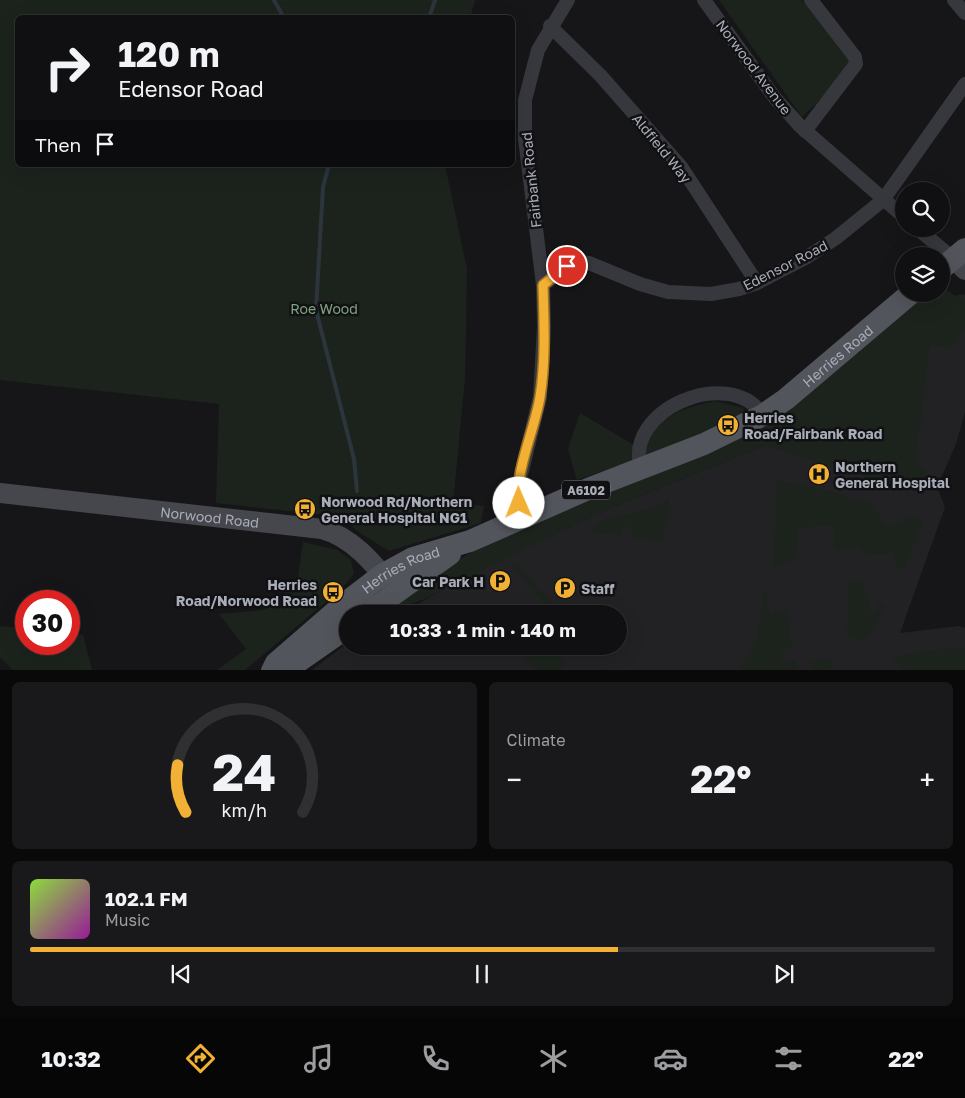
<!DOCTYPE html>
<html lang="en">
<head>
<meta charset="utf-8">
<style>
	:root { --surface:#101012; --page:#19191b; --text:#f1f3f6; --muted:#9c9d9f; --line:#303032; --accent:#f2b134 }
	body { margin:0; font-family:"Golos Text",sans-serif; background:var(--page); color:var(--text); height:100vh; display:flex; flex-direction:column; font-size:19px; white-space:nowrap }
	* { box-sizing:border-box; margin:0 }
	p { font-size:16px; color:var(--muted) }
	.icon { flex:none; width:28px; height:28px; fill:none; stroke:currentColor; stroke-width:2; stroke-linecap:round; stroke-linejoin:round }
	.map { position:relative; height:670px; overflow:hidden }
	.drawer { display:flex; flex-direction:column; gap:12px; padding:12px; background:#09090a; flex:1 }
	.drawer>* { flex:none }
	.hud { position:absolute; left:15px; top:15px; width:500px; height:152px; border-radius:8px; box-shadow:0 5px 20px #0002,0 0 0 1px var(--line); background:#101012; color:var(--text); overflow:hidden }
	.buttons { position:absolute; left:895px; top:182px; display:grid; gap:10px }
	.buttons a { display:grid; place-items:center; width:55px; height:55px; border-radius:50%; background:var(--surface); box-shadow:0 5px 20px #0002,0 0 0 1px var(--line); font-size:25px }
	.speed { position:absolute; left:15px; top:590px; display:flex; gap:10px; font-size:25px; font-weight:700; text-align:center }
	.speed>* { display:grid; place-content:center; width:65px; height:65px; border-radius:50%; background:var(--surface); box-shadow:0 5px 20px #0002,0 0 0 1px var(--line); line-height:1 }
	.speed .limit { border:8px solid #d22; background:#fff; color:#111 }
	.pin { position:absolute; display:grid; place-items:center; width:42px; height:42px; color:#fff; margin:-21px; border:2px solid #fff; border-radius:50%; box-shadow:0 1px 5px #0007 }
	.me { position:absolute; width:55px; margin:-28px; rotate:359deg; stroke-linejoin:round; filter:drop-shadow(0 0 4px #0008) }
	.turn { display:flex; align-items:center; gap:18px; height:105px; padding:0 20px; font-size:22px }
	.turn .icon { width:65px; height:65px; stroke-width:2.5 }
	.turn b { display:block; font-size:35px; line-height:42px }
	.then { display:flex; align-items:center; height:48px; padding:0 20px; background:#0003; gap:10px; font-size:19px }
	.big { font-size:38px; font-weight:700; line-height:1.1 }
	.drawer .tile { flex:1; display:flex; flex-direction:column; justify-content:center; gap:8px; min-width:0; padding:0 18px; border-radius:8px; background:var(--page) }
	.drawer .dial { align-items:center; gap:0 }
	.dial svg { height:130px; overflow:visible; fill:none; stroke:var(--line); stroke-width:7; stroke-linecap:round; text-anchor:middle }
	.dial text { fill:var(--text); stroke:none }
	.song { display:flex; align-items:center; gap:15px }
	.cover { width:60px; height:60px; border-radius:8px; background:linear-gradient(135deg,hsl(90 70% 55%),hsl(300 70% 35%)) }
	.played { height:5px; border-radius:2px; background:linear-gradient(90deg,var(--accent) 65%,var(--line) 65%) }
	.keys { display:flex; justify-content:space-around; direction:ltr }
	.heat { display:flex; justify-content:space-between; align-items:center; font-size:28px; direction:ltr }
	.drawer .tiles { flex:1; display:grid; gap:12px; grid-template-columns:1fr 1fr }
	.tile:last-child { grid-column:span 2 }
	.trip { position:absolute; left:339px; top:605px; width:288px; height:50px; border-radius:25px; background:var(--surface); box-shadow:0 5px 20px #0002,0 0 0 1px var(--line); font-weight:700; line-height:50px; text-align:center }
	.menu { display:flex; height:80px; justify-content:space-around; align-items:center; background:#060607; color:var(--muted) }
	.menu .icon { width:35px; height:35px }
	.menu .current { color:var(--accent) }
	.menu b { font-size:22px; color:var(--text) }
	.map>svg:first-child { display:block }
</style>
</head>
<body>
<div class="map">
<svg width="965" height="671" viewBox="0 0 965 671">
	<rect width="100%" height="100%" fill="#161618"/>
	<path fill="#222225" d="M962,294l3,1v117l-9,32 -19,43 8,20 -45,126 59,-7 6,2v42l-654,1 36,-28 1,3h270v-32h-218l53,-30 141,-69 171,-70 180,-146z"/>
	<g fill="#1c231d">
		<path d="M0,0h475l-5,18h-452v147h427l22,104 -2,110 -12,124 31,3 -3,17 -92,28 -32,-20 -14,-14 -127,-14 3,-99 -219,-24z"/>
		<path d="M719,0h83l45,57 4,1c-3,19 -35,46 -49,59z"/>
		<path d="M941,283l8,9 16,9v26l-13,21 -22,-3 -15,119 10,5 4,19 -15,3 -20,-5 -129,-41 -171,70 -167,83 -41,16h-9l44,-33 77,-44 281,-122 147,-121h15z"/>
		<path d="M715,401l28,7 5,6 -84,36 -87,30 -9,-31 12,-36 52,31 13,-2c23,-30 33,-32 70,-41z"/>
		<path d="M776,480l54,11 42,13 16,25 23,-13 12,6 -20,49 -7,-6 -2,-13 -31,3 -1,-8 -28,2 -1,-24 -36,3v31l-22,8z"/>
		<path d="M669,496l-2,31h-3l-1,13 -30,-1 -2,-12h-8l-1,8 -22,-1 -10,-3c21,-26 59,-9 79,-35z"/>
		<path d="M303,542l34,8 14,10 3,14 -13,15 -96,81h-28l29,-21 -27,-35 44,-4 34,-27z"/>
		<path d="M518,562l36,44 -2,6 -42,-47z"/>
		<path d="M862,580l8,24 -1,7 7,3 3,-10 6,3 -17,30 -10,3 -9,-3 -6,-12 6,-1 -1,-43z"/>
		<path d="M763,590l4,5 3,18 16,-3 6,37 -12,2 1,13 15,-2 1,10h-58l19,-33z"/>
		<path d="M2,626l24,3v15h43v-10l14,1 9,35h-79l-13,-13v-30z"/>
		<path d="M527,646h27l9,16 -2,8h-25l-14,-17z"/>
		<path d="M965,648v22h-65l1,-7 -9,1 1,-6 3,-2 43,-7z"/>
		<path d="M830,659l1,11h-18l-2,-8z"/>
	</g>
	<g fill="none" stroke-linecap="round" stroke-linejoin="round">
		<g stroke="#2c353c" stroke-width="4">
			<path d="M274,0l10,18"/>
			<path d="M429,18l6,-18"/>
			<path d="M329,165l-6,22 -7,123 38,149 3,32"/>
		</g>
		<g stroke="#37383d" stroke-width="14">
			<path d="M704,0l71,98 25,28 104,91"/>
			<path d="M954,0l11,13"/>
			<path d="M550,26l50,49 82,93 75,115"/>
			<path d="M805,131l51,-67 -1,-7 -44,-57"/>
			<path d="M918,229l36,30"/>
			<path d="M543,285l24,-19 12,-4 10,1 51,21 28,8 43,2 28,-5 18,-6 50,-26 29,-19 47,-38 82,-116"/>
			<path d="M641,468c-18,-57 87,-104 122,-53"/>
			<path d="M527,515l-8,-12 -2,-12 23,-94 4,-70 -1,-42 -18,-146v-39l13,-50 30,-50"/>
		</g>
		<g stroke="#45474d" stroke-width="20">
			<path d="M954,259l11,11"/>
			<path id="s1" d="M0,493l322,36c30,8 51,34 70,57"/>
		</g>
		<g stroke="#53555c" stroke-width="22">
			<path d="M941,269l24,-20"/>
			<path d="M366,614l84,-60"/>
			<path d="M289,668l59,-41"/>
			<path id="s2" d="M272,671l4,-8 68,-59 38,-29 31,-17 57,-17 118,-52 116,-45 59,-29 23,-16 124,-105"/>
		</g>
	</g>
	<g fill="none" stroke-linecap="round" stroke-linejoin="round">
		<g stroke="#9d7322" stroke-width="12">
			<path id="route" d="M519,503c-5,-30 16,-74 21,-106 6,-37 4,-75 3,-112l24,-19"/>
		</g>
		<use href="#route" stroke="#f2b134" stroke-width="9"/>
	</g>
	<defs>
		<g id="bus-disc" transform="scale(1.125)"><circle r="9.5" fill="#f2b134" stroke="#111113"/><path d="M-5-6H5V4H4V6H2V4H-2V6H-4V4H-5ZM-3.5-4V0h7V-4ZM-3.5 1.2v1.5H-2V1.2ZM2 1.2v1.5H3.5V1.2Z" fill="#111"/></g>
		<g id="hospital-disc" transform="scale(1.125)"><circle r="9.5" fill="#f2b134" stroke="#111113"/><path d="M-5-5h3v3.5h4V-5h3V5h-3V1.5h-4V5h-3Z" fill="#111"/></g>
		<g id="parking-disc" transform="scale(1.125)"><circle r="9.5" fill="#f2b134" stroke="#111113"/><path d="M-3.5-5.5H1a3.5 3.5 0 0 1 0 7H-1V5.5H-3.5ZM-1-3.4V-.6H.8a1.4 1.4 0 0 0 0-2.8Z" fill="#111"/></g>
	</defs>
	<g fill-rule="evenodd">
		<use href="#bus-disc" x="728" y="425"/>
		<use href="#hospital-disc" x="819" y="474"/>
		<use href="#bus-disc" x="305" y="509"/>
		<use href="#parking-disc" x="500" y="581"/>
		<use href="#parking-disc" x="565" y="588"/>
		<use href="#bus-disc" x="333" y="592"/>
	</g>
	<g text-anchor="middle" dominant-baseline="central" stroke-width="5" stroke-linejoin="round" paint-order="stroke">
		<rect fill="#111113" stroke="#7b7e86" stroke-width="1" x="562" y="480.5" width="48" height="19" rx="4"/>
		<g font-size="12" font-weight="bold" fill="#a8adb8">
			<text x="586" y="490">A6102</text>
		</g>
		<g font-size="14" fill="#a8adb8" stroke="#111113">
			<text transform="translate(754 67) rotate(53)">Norwood Avenue</text>
			<text transform="translate(662 148) rotate(51)">Aldfield Way</text>
			<text transform="translate(531 180) rotate(-96)">Fairbank Road</text>
			<text transform="translate(785 265) rotate(-27)">Edensor Road</text>
			<text stroke="none"><textPath href="#s2" startOffset="656">Herries Road</textPath></text>
			<text stroke="none"><textPath href="#s1" startOffset="211">Norwood Road</textPath></text>
			<text stroke="none"><textPath href="#s2" startOffset="166">Herries Road</textPath></text>
		</g>
		<g font-size="14" fill="#7fa381" stroke="#111113">
			<text x="324" y="308">Roe Wood</text>
		</g>
		<g font-size="14" font-weight="bold" fill="#a8adb8" stroke="#111113" text-anchor="start">
			<text x="744" y="417">Herries<tspan x="744" dy="16">Road/Fairbank Road</tspan></text>
			<text x="835" y="466">Northern<tspan x="835" dy="16">General Hospital</tspan></text>
			<text x="321" y="501">Norwood Rd/Northern<tspan x="321" dy="16">General Hospital NG1</tspan></text>
			<text x="484" y="581" text-anchor="end">Car Park H</text>
			<text x="317" y="584" text-anchor="end">Herries<tspan x="317" dy="16">Road/Norwood Road</tspan></text>
			<text x="581" y="588">Staff</text>
		</g>
	</g>
</svg>
<div class="buttons">
<a><svg class="icon" aria-label="search" viewBox="0 0 24 24"><circle cx="10" cy="10" r="6"/><path d="M15 15l6 6"/></svg></a>
<a><svg class="icon" aria-label="layers" viewBox="0 0 24 24"><path d="M12 4l9 5-9 5-9-5zM3 14l9 5 9-5"/></svg></a>
</div>
<div class="speed"><div class="limit">30</div></div>
<div class="pin" style="left:567px;top:266px;background:#d93025"><svg class="icon" aria-label="arrive" viewBox="0 0 24 24"><path d="M6 21V4h12l-3 4 3 4H6"/></svg></div>
<svg class="me" style="left:519px;top:503px" viewBox="-20 -20 40 40"><circle r="19" fill="#fff"/><path d="M0-13L10 11 0 6-10 11z" fill="#f2b134"/></svg>
<div class="trip">10:33 · 1 min · 140 m</div>
<div class="hud">
<div class="turn"><svg class="icon" aria-label="right" viewBox="0 0 24 24"><path d="M7 20v-9h11M14 6l5 5-5 5"/></svg><div><b>120 m</b>Edensor Road</div></div>
<div class="then">Then<svg class="icon" aria-label="arrive" viewBox="0 0 24 24"><path d="M6 21V4h12l-3 4 3 4H6"/></svg></div>
</div>
</div>
<section class="drawer">
<div class="tiles">
<div class="tile dial"><svg viewBox="0 0 100 80">
<path d="M14 69A42 42 0 1 1 86 69"/>
<path d="M14 69A42 42 0 0 1 9 40" stroke="#f2b134"/>
<text x="50" y="56" font-size="32" font-weight="700">24</text>
<text x="50" y="72" font-size="11">km/h</text>
</svg></div>
<div class="tile"><p>Climate</p>
<div class="heat"><a>−</a><b class="big">22°</b><a>+</a></div>
</div>
<div class="tile">
<div class="song"><i class="cover"></i><div><b>102.1 FM</b><p>Music</p></div></div>
<div class="played"></div>
<div class="keys"><svg class="icon" aria-label="previous" viewBox="0 0 24 24"><path d="M18 5L8 12l10 7zM5 5v14"/></svg><svg class="icon" aria-label="pause" viewBox="0 0 24 24"><path d="M8 5v14M16 5v14"/></svg><svg class="icon" aria-label="next" viewBox="0 0 24 24"><path d="M6 5l10 7-10 7zM19 5v14"/></svg></div>
</div>
</div>
</section>
<nav class="menu">
<b>10:32</b>
<svg class="icon current" aria-label="directions" viewBox="0 0 24 24"><path d="M12 3l9 9-9 9-9-9zM9 14v-3h6M13 9l2 2-2 2"/></svg>
<svg class="icon" aria-label="music" viewBox="0 0 24 24"><path d="M9 18V5l10-2v13"/><circle cx="6" cy="18" r="3"/><circle cx="16" cy="16" r="3"/></svg>
<svg class="icon" aria-label="phone" viewBox="0 0 24 24"><path d="M5 4h4l2 5-3 2q2 4 5 5l2-3 5 2v4C11 20 4 13 5 4z"/></svg>
<svg class="icon" aria-label="climate" viewBox="0 0 24 24"><path d="M12 3v18M4 7l16 10M4 17L20 7"/></svg>
<svg class="icon" aria-label="car" viewBox="0 0 24 24"><path d="M5 17H2v-5l4-1 3-4h7l3 4 3 1v5h-3M9 17h6M6 11h13"/><circle cx="7" cy="17" r="2"/><circle cx="17" cy="17" r="2"/></svg>
<svg class="icon" aria-label="filters" viewBox="0 0 24 24"><path d="M4 7h16M4 17h16"/><circle cx="9" cy="7" r="2"/><circle cx="15" cy="17" r="2"/></svg>
<b>22°</b>
</nav>
</body>
</html>
